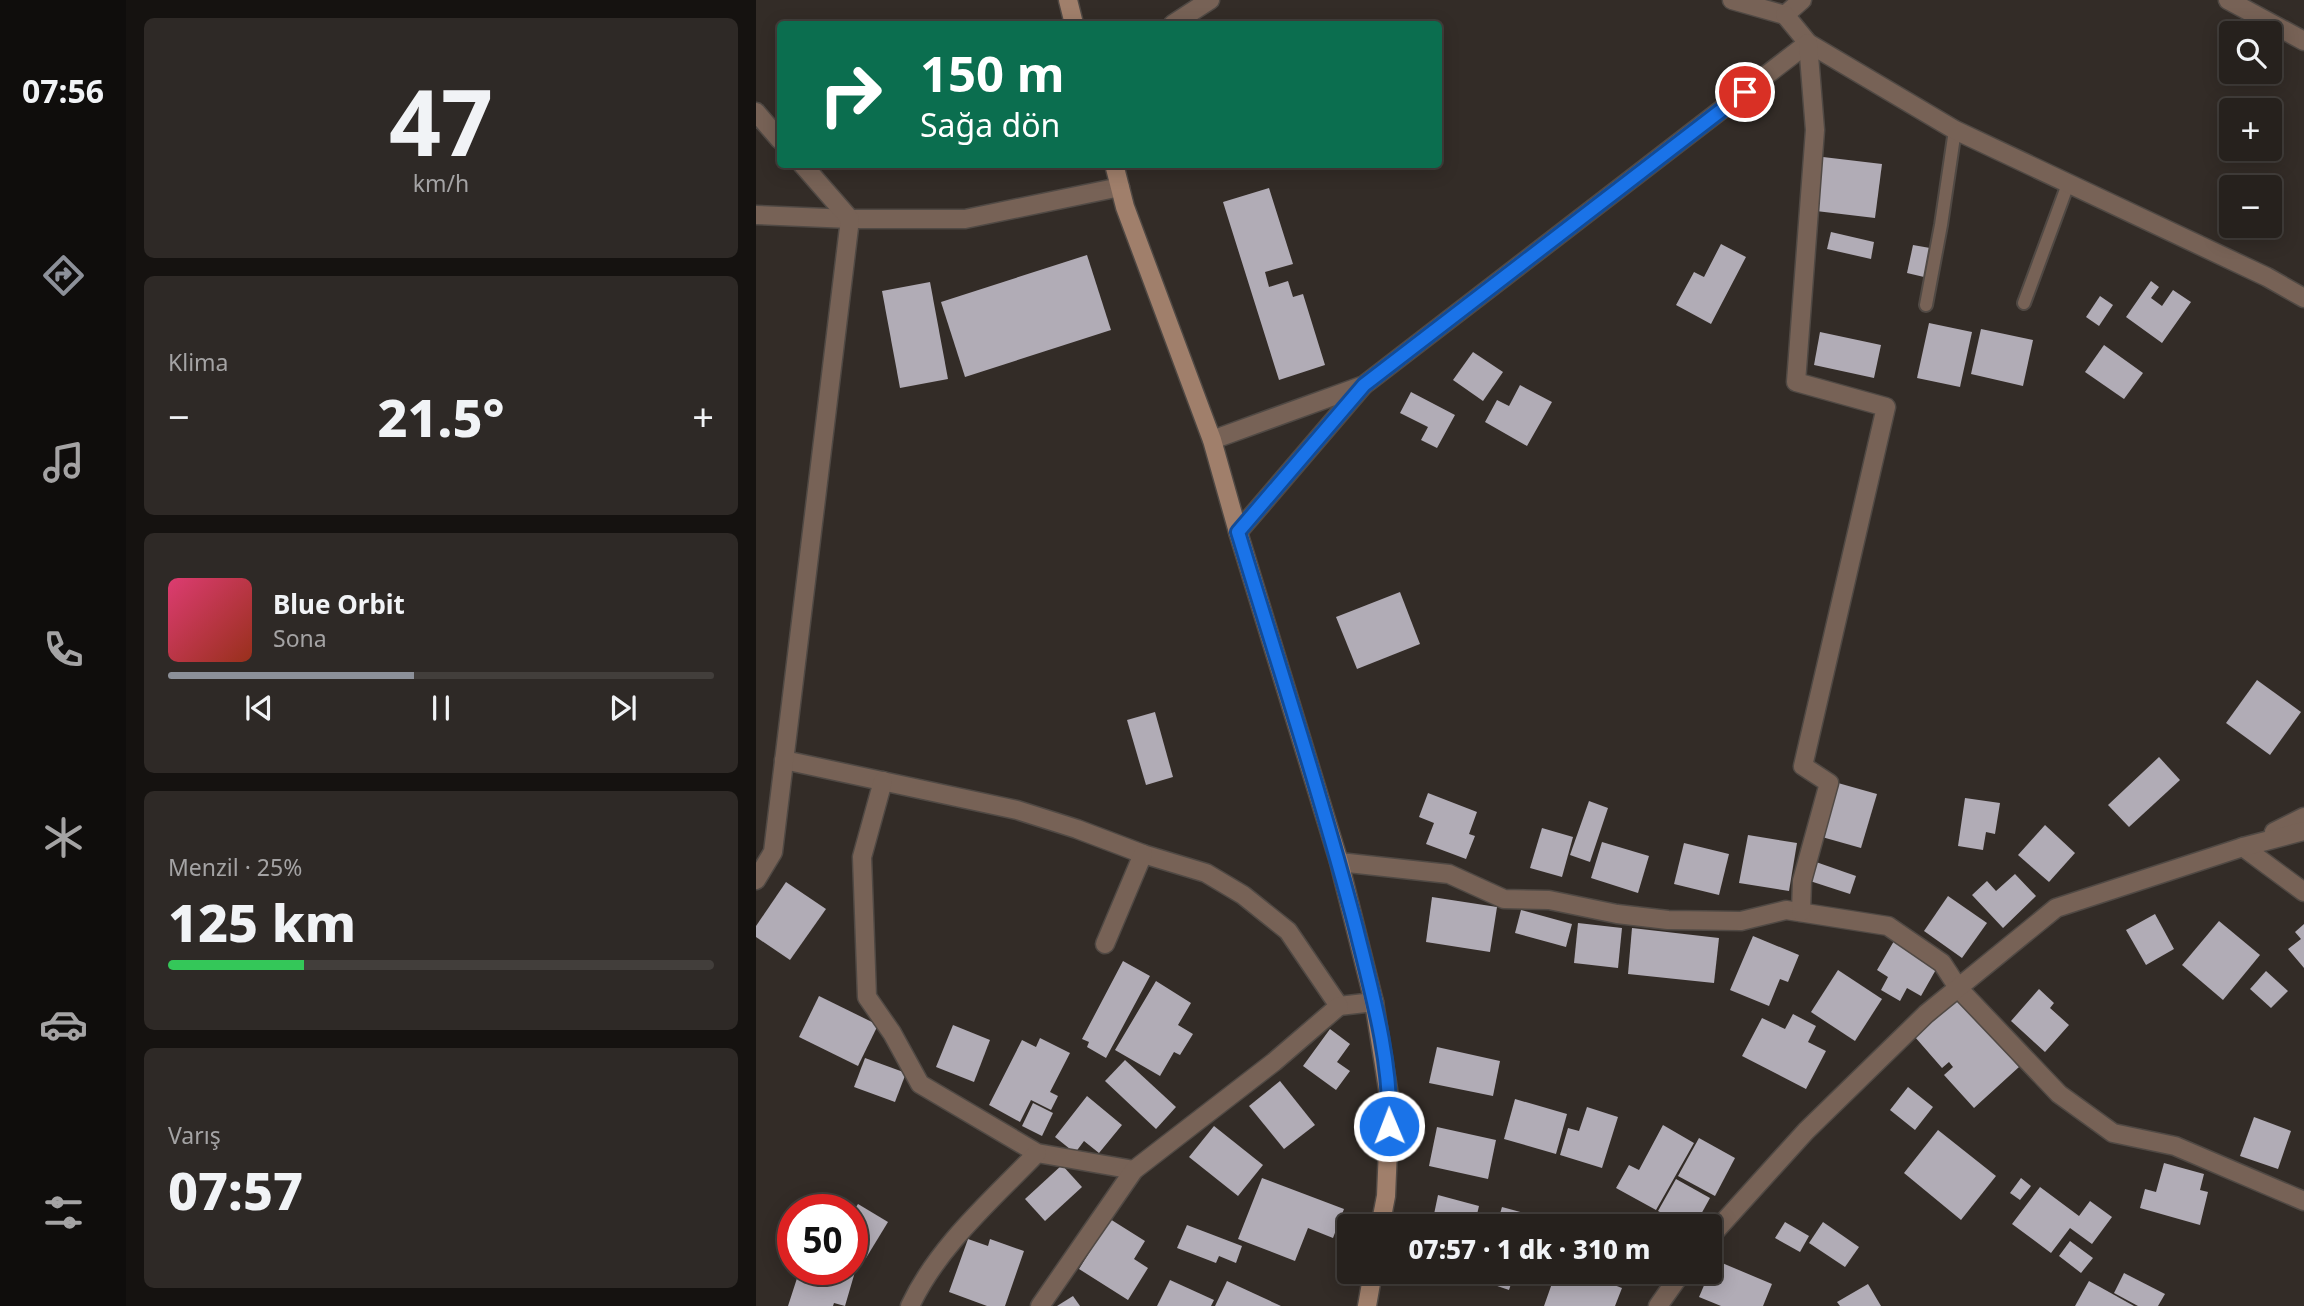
<!DOCTYPE html>
<html lang="tr">
<head>
<meta charset="utf-8">
<style>
	:root { --surface:#26211d; --page:#2e2926; --text:#f1f3f6; --muted:#a4a3a4; --line:#423e3b; --accent:#8c9099 }
	body { margin:0; font-family:"Noto Sans",sans-serif; background:var(--page); color:var(--text); height:100vh; display:flex; flex-direction:column; font-size:26px; white-space:nowrap }
	* { box-sizing:border-box; margin:0 }
	p { font-size:23px; color:var(--muted) }
	.icon { flex:none; width:38px; height:38px; fill:none; stroke:currentColor; stroke-width:2; stroke-linecap:round; stroke-linejoin:round }
	.map { position:relative; flex:1; overflow:hidden }
	.panel { display:flex; flex-direction:column; gap:18px; padding:18px; background:#151210; width:630px }
	.panel>* { flex:none }
	.guide { position:absolute; left:21px; top:21px; width:665px; height:147px; border-radius:7px; box-shadow:0 4px 18px #0003,0 0 0 2px var(--line); background:#0b6e4f; color:#fff; overflow:hidden }
	.tools { position:absolute; left:1463px; top:21px; display:grid; gap:14px }
	.tools a { display:grid; place-items:center; width:63px; height:63px; border-radius:7px; background:var(--surface); box-shadow:0 4px 18px #0003,0 0 0 2px var(--line); font-size:35px }
	.speed { position:absolute; left:21px; top:1194px; display:flex; gap:14px; font-size:35px; font-weight:700; text-align:center }
	.speed>* { display:grid; place-content:center; width:91px; height:91px; border-radius:50%; background:var(--surface); box-shadow:0 4px 18px #0003,0 0 0 2px var(--line); line-height:1 }
	.speed .limit { border:10px solid #d22; background:#fff; color:#111 }
	.pin { position:absolute; display:grid; place-items:center; width:60px; height:60px; color:#fff; margin:-30px; border:4px solid #fff; border-radius:50%; box-shadow:0 2px 7px #0007 }
	.me { position:absolute; width:77px; margin:-38px; rotate:359deg; stroke-linejoin:round; filter:drop-shadow(0 0 5px #0008) }
	.turn { display:flex; align-items:center; gap:24px; height:147px; padding:0 28px; font-size:32px }
	.turn .icon { width:91px; height:91px; stroke-width:2.5 }
	.turn b { display:block; font-size:49px; line-height:60px }
	.big { font-size:52px; font-weight:800; line-height:1.1 }
	.panel .card { flex:1; display:flex; flex-direction:column; justify-content:center; gap:10px; min-width:0; padding:0 24px; border-radius:10px; background:var(--page) }
	.panel .dial { align-items:center; gap:0 }
	.dial b { font-size:91px; line-height:1 }
	.song { display:flex; align-items:center; gap:21px }
	.cover { width:84px; height:84px; border-radius:10px; background:linear-gradient(135deg,hsl(340 70% 55%),hsl(10 70% 35%)) }
	.played { height:7px; border-radius:4px; background:linear-gradient(90deg,var(--accent) 45%,var(--line) 45%) }
	.keys { display:flex; justify-content:space-around; direction:ltr }
	.heat { display:flex; justify-content:space-between; align-items:center; font-size:38px; direction:ltr }
	.charge { height:10px; border-radius:5px; background:linear-gradient(90deg,#34c759 25%,var(--line) 0) }
	.trip { position:absolute; left:581px; top:1214px; width:385px; height:70px; border-radius:7px; background:var(--surface); box-shadow:0 4px 18px #0003,0 0 0 2px var(--line); font-weight:800; line-height:70px; text-align:center }
	main { display:flex; flex:1; min-height:0 }
	.menu { display:flex; flex-direction:column; width:126px; justify-content:space-around; align-items:center; background:#0f0d0c; color:var(--muted) }
	.menu .icon { width:49px; height:49px }
	.menu .active { color:var(--accent) }
	.menu b { font-size:32px; color:var(--text) }
	.map>svg:first-child { display:block }
</style>
</head>
<body>
<main>
<nav class="menu">
<b>07:56</b>
<svg class="icon active" aria-label="directions" viewBox="0 0 24 24"><path d="M12 3l9 9-9 9-9-9zM9 14v-3h6M13 9l2 2-2 2"/></svg>
<svg class="icon" aria-label="music" viewBox="0 0 24 24"><path d="M9 18V5l10-2v13"/><circle cx="6" cy="18" r="3"/><circle cx="16" cy="16" r="3"/></svg>
<svg class="icon" aria-label="phone" viewBox="0 0 24 24"><path d="M5 4h4l2 5-3 2q2 4 5 5l2-3 5 2v4C11 20 4 13 5 4z"/></svg>
<svg class="icon" aria-label="climate" viewBox="0 0 24 24"><path d="M12 3v18M4 7l16 10M4 17L20 7"/></svg>
<svg class="icon" aria-label="car" viewBox="0 0 24 24"><path d="M5 17H2v-5l4-1 3-4h7l3 4 3 1v5h-3M9 17h6M6 11h13"/><circle cx="7" cy="17" r="2"/><circle cx="17" cy="17" r="2"/></svg>
<svg class="icon" aria-label="filters" viewBox="0 0 24 24"><path d="M4 7h16M4 17h16"/><circle cx="9" cy="7" r="2"/><circle cx="15" cy="17" r="2"/></svg>
</nav>
<section class="panel">
<div class="card dial"><b>47</b><p>km/h</p></div>
<div class="card"><p>Klima</p>
<div class="heat"><a>−</a><b class="big">21.5°</b><a>+</a></div>
</div>
<div class="card">
<div class="song"><i class="cover"></i><div><b>Blue Orbit</b><p>Sona</p></div></div>
<div class="played"></div>
<div class="keys"><svg class="icon" aria-label="previous" viewBox="0 0 24 24"><path d="M18 5L8 12l10 7zM5 5v14"/></svg><svg class="icon" aria-label="pause" viewBox="0 0 24 24"><path d="M8 5v14M16 5v14"/></svg><svg class="icon" aria-label="next" viewBox="0 0 24 24"><path d="M6 5l10 7-10 7zM19 5v14"/></svg></div>
</div>
<div class="card"><p>Menzil · 25%</p><b class="big">125 km</b><div class="charge"></div></div>
<div class="card"><p>Varış</p><b class="big">07:57</b></div>
</section>
<div class="map">
<svg width="1548" height="1306" viewBox="0 0 1548 1306">
	<rect width="100%" height="100%" fill="#332c27"/>
	<g fill="#b1acb6">
		<path d="M1067,157l59,7 -7,54 -59,-7z"/>
		<path d="M513,188l24,76 -28,8 4,15 19,-6 5,16 10,-3 22,71 -46,15 -56,-178z"/>
		<path d="M1075,232l43,10 -3,17 -44,-10z"/>
		<path d="M965,244l25,13 -35,67 -35,-19 18,-33 10,5z"/>
		<path d="M1157,245l17,3 -6,29 -17,-4z"/>
		<path d="M331,255l24,75 -146,47 -24,-75z"/>
		<path d="M1395,281l8,6 -8,11 11,8 11,-16 18,12 -29,41 -36,-26z"/>
		<path d="M174,282l18,97 -48,9 -18,-97z"/>
		<path d="M1344,296l13,9 -14,21 -13,-9z"/>
		<path d="M1173,323l43,9 -12,55 -43,-9z"/>
		<path d="M1225,329l52,11 -10,46 -52,-12z"/>
		<path d="M1064,332l61,13 -7,33 -60,-13z"/>
		<path d="M1348,345l39,28 -19,26 -39,-27z"/>
		<path d="M717,352l30,20 -20,29 -30,-21z"/>
		<path d="M764,385l32,17 -25,44 -42,-24 12,-22 12,6z"/>
		<path d="M655,392l44,23 -18,33 -16,-8 7,-13 -28,-14z"/>
		<path d="M644,592l20,52 -63,25 -21,-52z"/>
		<path d="M1501,680l44,32 -31,43 -44,-32z"/>
		<path d="M399,712l18,65 -27,8 -19,-65z"/>
		<path d="M1403,757l21,23 -51,47 -21,-22z"/>
		<path d="M1082,783l39,11 -16,54 -39,-11z"/>
		<path d="M672,793l49,19 -8,22 6,2 -9,23 -40,-15 8,-21 -15,-6z"/>
		<path d="M1209,798l35,5 -5,31 -9,-2 -3,18 -25,-4z"/>
		<path d="M833,801l19,7 -18,54 -20,-7z"/>
		<path d="M1289,825l30,28 -26,29 -31,-27z"/>
		<path d="M786,828l31,9 -11,40 -32,-9z"/>
		<path d="M992,835l49,8 -8,48 -50,-8z"/>
		<path d="M846,842l47,14 -11,37 -47,-15z"/>
		<path d="M928,843l45,11 -10,41 -45,-11z"/>
		<path d="M1060,862l40,14 -6,18 -40,-13z"/>
		<path d="M1259,874l21,22 -33,32 -31,-33 15,-14 9,10z"/>
		<path d="M30,882l40,27 -36,51 -34,-23v-11z"/>
		<path d="M1192,896l39,27 -25,35 -38,-27z"/>
		<path d="M676,897l65,10 -7,45 -64,-10z"/>
		<path d="M765,910l51,14 -6,23 -51,-14z"/>
		<path d="M1399,914l19,35 -28,16 -20,-35z"/>
		<path d="M1463,921l41,34 -37,45 -41,-35z"/>
		<path d="M822,923l44,5 -4,40 -44,-5z"/>
		<path d="M1548,924v44l-16,-19 13,-10 -6,-7z"/>
		<path d="M876,928l87,10 -5,45 -86,-9z"/>
		<path d="M997,936l46,19 -11,27 -8,-3 -11,27 -39,-16z"/>
		<path d="M1138,941l44,25 -17,30 -14,-8 -7,13 -19,-11 7,-13 -11,-7z"/>
		<path d="M367,961l27,15 -44,82 -19,-11 2,-5 -7,-3z"/>
		<path d="M1082,970l44,29 -27,42 -44,-29z"/>
		<path d="M1510,971l22,20 -17,17 -21,-19z"/>
		<path d="M400,981l35,22 -13,22 15,9 -13,21 -6,-3 -14,24 -45,-26z"/>
		<path d="M1283,989l15,14 -4,5 19,17 -24,27 -34,-31z"/>
		<path d="M63,996l59,29 -20,41 -59,-29z"/>
		<path d="M1201,999l62,68 -45,41 -30,-33 9,-8 -4,-5 -7,6 -27,-31z"/>
		<path d="M1037,1014l23,12 -8,16 18,9 -20,38 -64,-33 20,-38 23,11z"/>
		<path d="M197,1025l37,15 -16,42 -38,-15z"/>
		<path d="M574,1029l20,15 -13,18 13,9 -14,19 -33,-24z"/>
		<path d="M284,1038l30,15 -20,39 8,4 -7,14 -20,-10 -11,22 -31,-17 33,-65 14,7z"/>
		<path d="M681,1047l63,14 -7,35 -64,-13z"/>
		<path d="M109,1058l41,15 -11,29 -41,-15z"/>
		<path d="M369,1060l51,47 -20,22 -51,-48z"/>
		<path d="M524,1081l35,44 -31,24 -35,-43z"/>
		<path d="M1152,1087l25,20 -18,23 -25,-20z"/>
		<path d="M331,1096l35,29 -23,28 -15,-12 -9,12 -20,-16z"/>
		<path d="M759,1099l52,15 -11,40 -52,-15z"/>
		<path d="M277,1103l20,10 -11,23 -20,-10z"/>
		<path d="M831,1107l31,10 -16,51 -42,-13 8,-27 11,3z"/>
		<path d="M1498,1117l37,14 -13,38 -38,-13z"/>
		<path d="M907,1125l31,18 -38,67 -40,-22 13,-23 10,5z"/>
		<path d="M458,1126l49,39 -25,31 -49,-39z"/>
		<path d="M681,1127l59,13 -8,39 -59,-13z"/>
		<path d="M1182,1130l58,46 -35,44 -57,-47z"/>
		<path d="M943,1138l36,20 -20,38 -37,-20z"/>
		<path d="M1408,1163l40,11 -4,16 8,2 -8,33 -60,-17 5,-19 11,3z"/>
		<path d="M306,1165l20,22 -37,34 -20,-22z"/>
		<path d="M506,1178l82,31 -11,29 -25,-10 -13,33 -57,-22z"/>
		<path d="M1265,1178l10,8 -11,14 -10,-7z"/>
		<path d="M920,1179l34,19 -16,29h-7l-29,-16z"/>
		<path d="M1284,1187l39,29 11,-15 22,16 -20,27 -22,-16 -19,25 -39,-29z"/>
		<path d="M682,1195l41,11 -5,21 -41,-8z"/>
		<path d="M102,1204l30,18 -22,36 -14,-8v-37z"/>
		<path d="M746,1207l51,14 -1,6h-56z"/>
		<path d="M354,1219l35,22 -11,18 14,9 -20,32 -49,-31z"/>
		<path d="M659,1219l22,7v1h-24z"/>
		<path d="M1029,1222l24,14 -9,16 -25,-14z"/>
		<path d="M1067,1222l36,25 -14,20 -36,-24z"/>
		<path d="M431,1225l55,21 -6,17 -17,-7 -3,7 -39,-15z"/>
		<path d="M212,1239l20,7 2,-7 34,12 -19,55h-18l-38,-14z"/>
		<path d="M1314,1241l23,17 -12,15 -22,-17z"/>
		<path d="M96,1256l7,2 -14,48 -11,-3 -1,3h-45l12,-37h52z"/>
		<path d="M959,1260l57,24 -9,22h-42l-22,-9z"/>
		<path d="M700,1272h59l-6,18z"/>
		<path d="M800,1272l15,4 2,-4h7l42,16 -7,18h-71z"/>
		<path d="M1368,1273l41,21 -7,12h-20l-24,-13z"/>
		<path d="M414,1280l44,20 -3,6h-54z"/>
		<path d="M471,1281l54,25h-66z"/>
		<path d="M1333,1281l11,6 34,19h-59z"/>
		<path d="M1112,1284l13,22h-41l-3,-4z"/>
		<path d="M317,1296l7,10h-23z"/>
	</g>
	<g fill="none" stroke-linecap="round" stroke-linejoin="round">
		<g stroke="#504944" stroke-width="16">
			<g id="service">
				<path d="M1268,303l44,-119"/>
				<path d="M1170,305l15,-80 14,-95"/>
			</g>
		</g>
		<g stroke="#504944" stroke-width="21">
			<g id="minor">
				<path d="M976,0l53,15 17,-15"/>
				<path d="M1472,0l76,41"/>
				<path d="M1029,15l23,28 147,87 312,147 37,21"/>
				<path d="M417,24l37,-24"/>
				<path d="M0,112l24,28"/>
				<path d="M0,215l94,4h115l155,-32"/>
				<path d="M456,440l152,-55 444,-342"/>
				<path d="M482,532l125,-146"/>
				<path d="M28,760l233,50 60,19 66,25 63,19 37,22 45,36 51,75 35,-4"/>
				<path d="M127,781l-21,76 5,140 25,36 28,51 117,69 97,17"/>
				<path d="M1487,847l61,45"/>
				<path d="M583,862l110,12 55,25 45,1 68,14 51,6 73,1 45,-11 102,16 54,37 17,26 100,105 54,39 62,13 129,55"/>
				<path d="M0,880l17,-28 77,-633 -48,-55"/>
				<path d="M1045,912l1,-31 27,-98 -26,-17 83,-359 -90,-25 19,-252 -7,-87"/>
				<path d="M349,944l38,-90"/>
				<path d="M154,1306c28,-60 82,-106 127,-153"/>
				<path d="M284,1306l94,-136 140,-108 65,-56"/>
			</g>
		</g>
		<g stroke="#504944" stroke-width="21">
			<g id="tertiary">
				<path d="M1518,832l30,-15"/>
				<path d="M954,1237l96,-106 120,-117 130,-106 187,-61 61,-16"/>
				<path d="M902,1306l24,-34"/>
			</g>
		</g>
		<g stroke="#504944" stroke-width="21">
			<g id="secondary">
				<path d="M312,0l6,24"/>
				<path d="M358,164l11,43 87,233 26,92 101,330 35,140 16,100 -4,94 -6,31"/>
				<path d="M611,1306l6,-34"/>
			</g>
		</g>
		<use href="#service" stroke="#776256" stroke-width="12"/>
		<use href="#minor" stroke="#776256" stroke-width="18"/>
		<use href="#tertiary" stroke="#776256" stroke-width="18"/>
		<use href="#secondary" stroke="#a07f6b" stroke-width="18"/>
	</g>
	<g fill="none" stroke-linecap="round" stroke-linejoin="round">
		<g stroke="#114b97" stroke-width="18">
			<path id="route" d="M633,1126c3,-64 -18,-137 -33,-198 -35,-133 -78,-264 -118,-396l126,-147 381,-293"/>
		</g>
		<use href="#route" stroke="#1a73e8" stroke-width="12"/>
	</g>
</svg>
<div class="tools">
<a><svg class="icon" aria-label="search" viewBox="0 0 24 24"><circle cx="10" cy="10" r="6"/><path d="M15 15l6 6"/></svg></a>
<a>+</a>
<a>−</a>
</div>
<div class="speed"><div class="limit">50</div></div>
<div class="pin" style="left:989px;top:92px;background:#d93025"><svg class="icon" aria-label="arrive" viewBox="0 0 24 24"><path d="M6 21V4h12l-3 4 3 4H6"/></svg></div>
<svg class="me" style="left:633px;top:1126px" viewBox="-20 -20 40 40"><circle r="17" fill="#1a73e8" stroke="#fff" stroke-width="3"/><path d="M0-11L8 9 0 5-8 9z" fill="#fff"/></svg>
<div class="trip">07:57 · 1 dk · 310 m</div>
<div class="guide">
<div class="turn"><svg class="icon" aria-label="right" viewBox="0 0 24 24"><path d="M7 20v-9h11M14 6l5 5-5 5"/></svg><div><b>150 m</b>Sağa dön</div></div>
</div>
</div>
</main>
</body>
</html>
